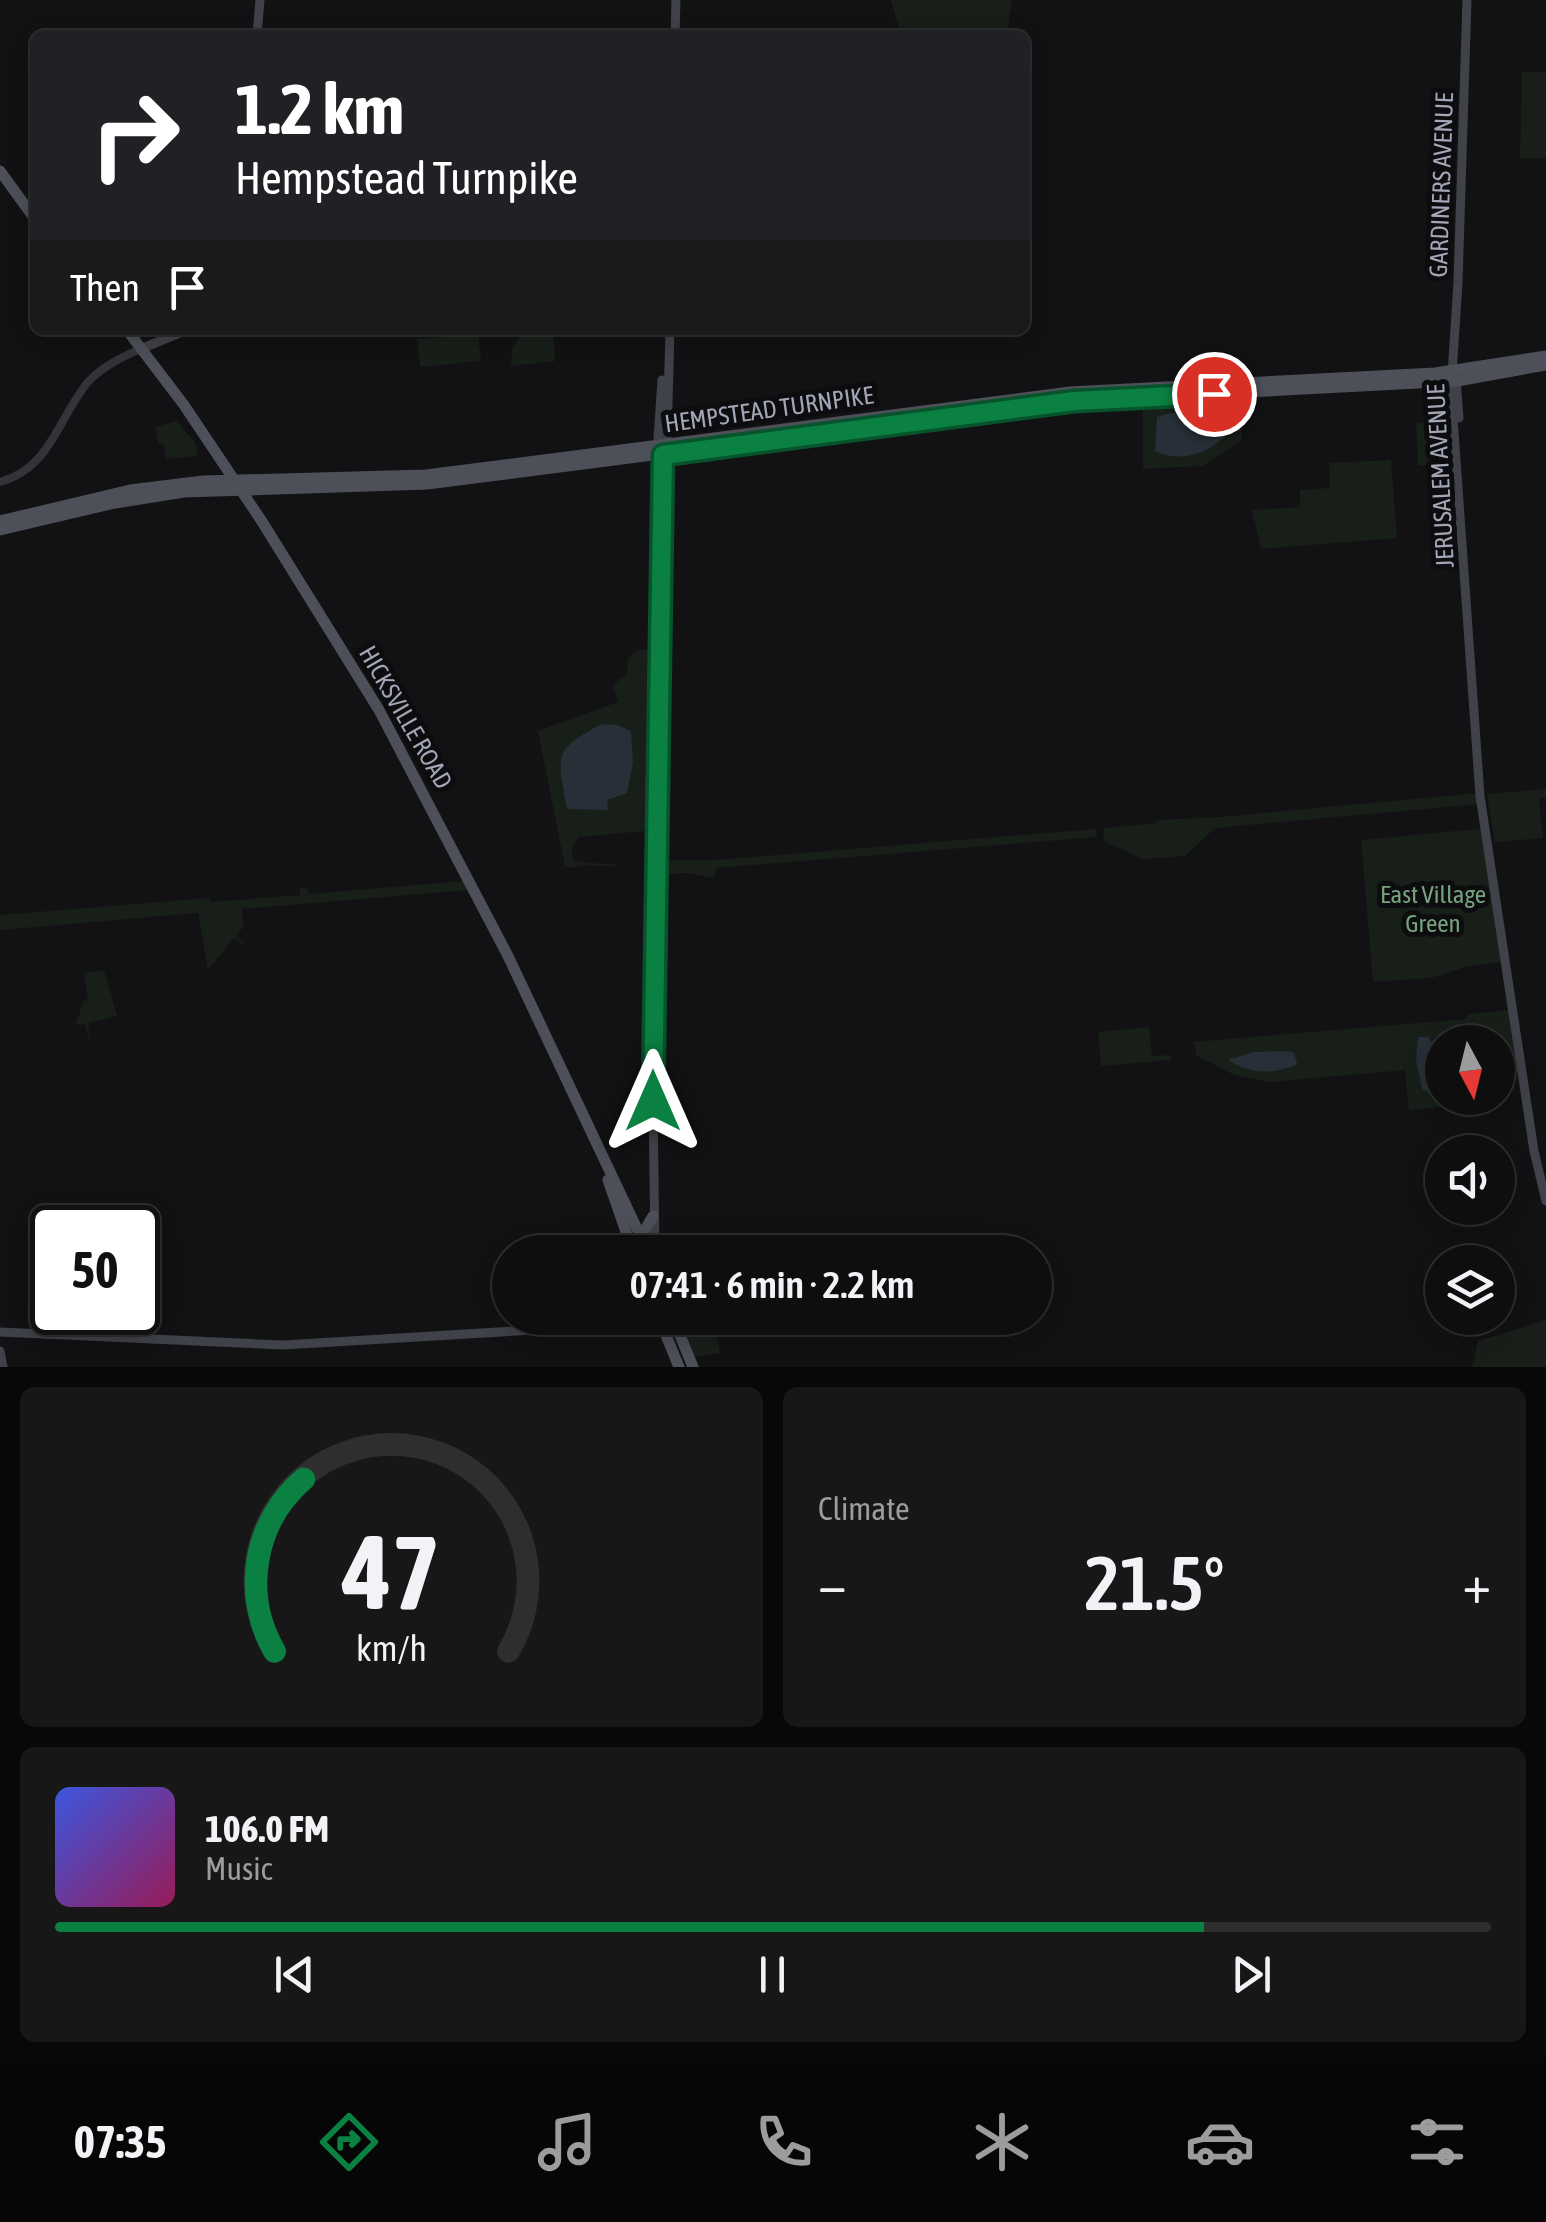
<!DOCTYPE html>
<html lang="en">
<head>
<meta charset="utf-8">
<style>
	:root { --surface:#0e0e0f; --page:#171718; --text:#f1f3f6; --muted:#9b9c9e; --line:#2e2e2f; --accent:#0b8043 }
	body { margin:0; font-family:"Asap Condensed",sans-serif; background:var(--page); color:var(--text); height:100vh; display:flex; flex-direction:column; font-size:38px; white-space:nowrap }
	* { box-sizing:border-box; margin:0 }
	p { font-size:32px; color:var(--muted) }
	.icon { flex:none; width:55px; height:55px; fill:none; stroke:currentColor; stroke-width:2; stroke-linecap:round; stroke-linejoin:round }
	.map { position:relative; height:1367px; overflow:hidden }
	.drawer { display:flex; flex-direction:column; gap:20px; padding:20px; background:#080808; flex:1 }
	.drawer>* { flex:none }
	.banner { position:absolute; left:30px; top:30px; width:1000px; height:305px; border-radius:15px; box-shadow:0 5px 25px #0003,0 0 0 2px var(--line); background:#202124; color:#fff; overflow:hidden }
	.needle { width:65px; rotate:173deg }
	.buttons { position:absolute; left:1425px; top:1025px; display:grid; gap:20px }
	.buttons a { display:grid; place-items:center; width:90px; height:90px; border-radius:50%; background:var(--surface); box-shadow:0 5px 25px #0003,0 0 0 2px var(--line); font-size:50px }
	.speed { position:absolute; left:30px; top:1205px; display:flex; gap:20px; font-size:50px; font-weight:700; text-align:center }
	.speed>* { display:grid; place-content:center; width:130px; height:130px; border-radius:50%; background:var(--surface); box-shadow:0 5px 25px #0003,0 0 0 2px var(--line); line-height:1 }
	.speed .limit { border:5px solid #111; border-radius:15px; background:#fff; color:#111 }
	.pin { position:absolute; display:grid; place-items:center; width:85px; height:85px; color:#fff; margin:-42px; border:5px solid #fff; border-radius:50%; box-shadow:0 2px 10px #0007 }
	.me { position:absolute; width:110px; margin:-55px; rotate:0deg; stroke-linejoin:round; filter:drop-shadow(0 0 8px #0008) }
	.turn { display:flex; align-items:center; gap:35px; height:210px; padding:0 40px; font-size:45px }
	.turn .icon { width:130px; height:130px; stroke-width:2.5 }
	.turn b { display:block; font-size:70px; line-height:85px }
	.then { display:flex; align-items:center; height:95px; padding:0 40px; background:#0003; gap:20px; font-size:38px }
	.big { font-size:75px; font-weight:600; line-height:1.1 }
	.drawer .widget { flex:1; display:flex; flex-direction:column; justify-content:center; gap:15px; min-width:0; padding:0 35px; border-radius:15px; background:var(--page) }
	.drawer .dial { align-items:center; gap:0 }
	.dial svg { height:260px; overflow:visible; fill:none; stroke:var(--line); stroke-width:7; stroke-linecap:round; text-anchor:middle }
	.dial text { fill:var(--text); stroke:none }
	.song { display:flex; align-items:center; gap:30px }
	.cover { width:120px; height:120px; border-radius:15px; background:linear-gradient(135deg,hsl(230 70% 55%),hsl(330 70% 35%)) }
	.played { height:10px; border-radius:5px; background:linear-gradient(90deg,var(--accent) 80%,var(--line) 80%) }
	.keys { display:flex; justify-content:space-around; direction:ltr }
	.heat { display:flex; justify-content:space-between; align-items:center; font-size:55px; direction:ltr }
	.drawer .tiles { flex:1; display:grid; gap:20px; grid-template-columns:1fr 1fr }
	.widget:last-child { grid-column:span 2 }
	.trip { position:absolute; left:492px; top:1235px; width:560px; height:100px; border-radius:50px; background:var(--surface); box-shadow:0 5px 25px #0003,0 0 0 2px var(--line); font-weight:600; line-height:100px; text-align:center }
	.menu { display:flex; height:160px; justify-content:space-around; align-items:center; background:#060606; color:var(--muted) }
	.menu .icon { width:70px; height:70px }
	.menu .current { color:var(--accent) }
	.menu b { font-size:45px; color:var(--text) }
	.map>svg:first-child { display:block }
</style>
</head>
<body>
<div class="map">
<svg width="1546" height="1367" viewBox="0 0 1546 1367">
	<rect width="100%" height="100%" fill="#121214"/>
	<g fill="#181f19">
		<path d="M891,0h121l-5,35h-106z"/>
		<path d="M1522,72h24v86h-26z"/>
		<path d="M524,330h29l2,31 -44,5 1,-18z"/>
		<path d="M478,334l3,27 -61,6 -3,-28z"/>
		<path d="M1239,397l3,43 -39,26 -60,3v-68z"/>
		<path d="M177,421l19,23 1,12 -31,3 -2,-15h-5l-4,-17z"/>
		<path d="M1452,421l3,42 -37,3 -2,-43z"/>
		<path d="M1391,460l6,78 -136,11 -9,-39 48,-3v-17l30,-2 -1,-25z"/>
		<path d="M637,650h13l-5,181 -67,6 -6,12 1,10c13,7 33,2 50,8l-35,-2 -18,3 -5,-2 -27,-135 80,-29 -5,-17 14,-11 1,-15z"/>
		<path d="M1546,789v9l-7,1 4,39 -48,4 -8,-48z"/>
		<path d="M1479,793l1,11 -265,24 -30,28 -42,3 -38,-17 -2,-14 54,-5v-3l63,-3z"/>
		<path d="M1488,828l19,133 -42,6 -34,11 -58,4 -12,-142z"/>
		<path d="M1096,829l1,8 -381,31 -2,10 -27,-5 -18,1v-14h46z"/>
		<path d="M463,881l5,9 -226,19 1,18 -7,9 13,12 -15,-10 -26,32 -10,-57 -198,17v-15l209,-17 1,4 90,-7v-7h7l2,6z"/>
		<path d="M104,970l13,46 -29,7 3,23 -6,-22 -9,1 7,-24 5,-1 -4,-27z"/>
		<path d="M1509,1010l8,48 -19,2v-18h-56v56h30l1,6 -64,6 -4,-40 -135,12 -36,-7 -38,-20 -2,-13 270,-23 5,-5z"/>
		<path d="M1149,1027l3,29 19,-1v5l-70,6 -3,-34z"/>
		<path d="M713,1318l7,35 -25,4 -16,-38z"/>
		<path d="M1546,1320v47h-74l6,-26z"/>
	</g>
	<g fill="#273039">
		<path d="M1170,413h50l5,24c-20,17 -44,26 -70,14l2,-34z"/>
		<path d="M602,724l15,1 14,6 2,32 -6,30 -20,7 1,10 -41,-1c-9,-53 -16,-59 35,-85z"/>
		<path d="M1418,1037h10l5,7 9,4 -1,42 -10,2 -9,-3 -6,-30z"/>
		<path d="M1287,1051l7,2 3,11c-21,11 -48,10 -69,-4l26,-8z"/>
	</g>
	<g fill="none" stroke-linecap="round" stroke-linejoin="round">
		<path stroke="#333339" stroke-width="8" d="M0,482c51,-14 58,-64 88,-100 15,-16 35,-26 55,-34"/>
		<g stroke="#404249" stroke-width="9">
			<path d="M1467,0l-9,282 -7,108 29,406 54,355 12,50"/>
			<path d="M257,35l3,-35"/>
			<path d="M675,35l1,-35"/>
			<path d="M143,348l44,-18"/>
			<path d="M1456,379l3,39"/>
			<path d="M662,380l-4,58 5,8"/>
			<path d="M655,1252l-3,-230 7,-144 4,-432 4,-8 3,-108"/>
			<path d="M0,1332l283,13 383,-23"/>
			<path d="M0,1351l3,16"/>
		</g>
		<g stroke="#4e5059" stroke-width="11">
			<path d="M0,171l35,48"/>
			<path d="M127,330l57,75 77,115 118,190 129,246 140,296"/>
			<path d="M0,521l130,-31 73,-9 223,-6 644,-83 365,-19 111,-17"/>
			<path d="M0,530l115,-27 69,-11 243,-8 647,-83 383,-20 89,-16"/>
			<path d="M608,1180l25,72"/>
			<path d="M640,1238l13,-22"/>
			<path d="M659,1318l20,49"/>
			<path d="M673,1318l20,49"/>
			<path d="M611,1327l30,-9"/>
		</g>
	</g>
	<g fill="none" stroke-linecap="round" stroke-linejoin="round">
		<g stroke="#07532c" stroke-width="25">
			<path id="route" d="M653,1101l10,-646 411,-54 140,-7"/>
		</g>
		<use href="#route" stroke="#0b8043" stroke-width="18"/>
	</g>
	<g text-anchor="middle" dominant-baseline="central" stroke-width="10" stroke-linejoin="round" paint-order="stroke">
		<g font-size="25" fill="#a2a6b6" stroke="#0d0d0f">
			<text transform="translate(1441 185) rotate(-88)">GARDINERS AVENUE</text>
			<text transform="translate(769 409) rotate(-8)">HEMPSTEAD TURNPIKE</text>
			<text transform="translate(1440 476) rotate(-93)">JERUSALEM AVENUE</text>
			<text transform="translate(406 717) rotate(60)">HICKSVILLE ROAD</text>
		</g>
		<g font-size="25" fill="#76a37d" stroke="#0d0d0f">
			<text x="1433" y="894">East Village<tspan x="1433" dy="29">Green</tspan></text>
		</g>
	</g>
</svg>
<div class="buttons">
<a><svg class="needle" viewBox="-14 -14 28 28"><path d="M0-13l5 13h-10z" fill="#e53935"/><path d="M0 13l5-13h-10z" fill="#9b9c9e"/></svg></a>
<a><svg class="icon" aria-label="sound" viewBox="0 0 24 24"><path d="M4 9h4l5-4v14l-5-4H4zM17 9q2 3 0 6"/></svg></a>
<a><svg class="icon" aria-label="layers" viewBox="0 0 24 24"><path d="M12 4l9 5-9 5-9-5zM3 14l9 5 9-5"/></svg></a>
</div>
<div class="speed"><div class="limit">50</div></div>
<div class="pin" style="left:1214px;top:394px;background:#d93025"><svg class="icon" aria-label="arrive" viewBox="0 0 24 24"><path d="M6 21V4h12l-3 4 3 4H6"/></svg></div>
<svg class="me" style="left:653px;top:1101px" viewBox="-20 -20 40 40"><path d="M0-17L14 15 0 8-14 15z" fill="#0b8043" stroke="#fff" stroke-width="4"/></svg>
<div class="trip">07:41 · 6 min · 2.2 km</div>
<div class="banner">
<div class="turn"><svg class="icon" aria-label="right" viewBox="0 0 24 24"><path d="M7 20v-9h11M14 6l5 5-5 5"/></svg><div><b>1.2 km</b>Hempstead Turnpike</div></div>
<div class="then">Then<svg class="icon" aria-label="arrive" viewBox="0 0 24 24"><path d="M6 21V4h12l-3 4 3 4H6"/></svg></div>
</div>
</div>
<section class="drawer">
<div class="tiles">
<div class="widget dial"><svg viewBox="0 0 100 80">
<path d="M14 69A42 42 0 1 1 86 69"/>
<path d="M14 69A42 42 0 0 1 23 16" stroke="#0b8043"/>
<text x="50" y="56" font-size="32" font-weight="700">47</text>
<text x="50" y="72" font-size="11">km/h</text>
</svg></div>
<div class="widget"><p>Climate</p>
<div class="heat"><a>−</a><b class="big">21.5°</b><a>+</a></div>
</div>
<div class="widget">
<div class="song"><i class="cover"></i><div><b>106.0 FM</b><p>Music</p></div></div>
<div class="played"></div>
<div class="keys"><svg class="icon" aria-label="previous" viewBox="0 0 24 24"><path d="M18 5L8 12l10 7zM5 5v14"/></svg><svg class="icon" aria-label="pause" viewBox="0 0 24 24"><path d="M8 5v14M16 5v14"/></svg><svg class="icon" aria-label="next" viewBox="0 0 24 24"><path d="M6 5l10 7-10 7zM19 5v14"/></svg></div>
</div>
</div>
</section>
<nav class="menu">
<b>07:35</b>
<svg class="icon current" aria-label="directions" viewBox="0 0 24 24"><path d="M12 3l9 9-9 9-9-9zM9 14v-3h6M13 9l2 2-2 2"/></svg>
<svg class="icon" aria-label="music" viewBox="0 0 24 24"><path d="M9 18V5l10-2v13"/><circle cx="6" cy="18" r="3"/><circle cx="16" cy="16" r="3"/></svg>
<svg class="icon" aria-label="phone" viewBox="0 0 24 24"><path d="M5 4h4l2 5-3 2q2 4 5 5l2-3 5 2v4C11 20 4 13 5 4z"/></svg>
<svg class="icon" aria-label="climate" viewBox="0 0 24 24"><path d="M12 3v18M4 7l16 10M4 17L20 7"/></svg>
<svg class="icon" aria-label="car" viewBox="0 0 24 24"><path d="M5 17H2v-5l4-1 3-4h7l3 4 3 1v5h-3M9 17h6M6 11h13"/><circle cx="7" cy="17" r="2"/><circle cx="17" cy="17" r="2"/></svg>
<svg class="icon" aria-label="filters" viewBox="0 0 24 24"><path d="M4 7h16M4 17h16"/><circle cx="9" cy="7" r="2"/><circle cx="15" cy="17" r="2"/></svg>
</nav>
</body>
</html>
